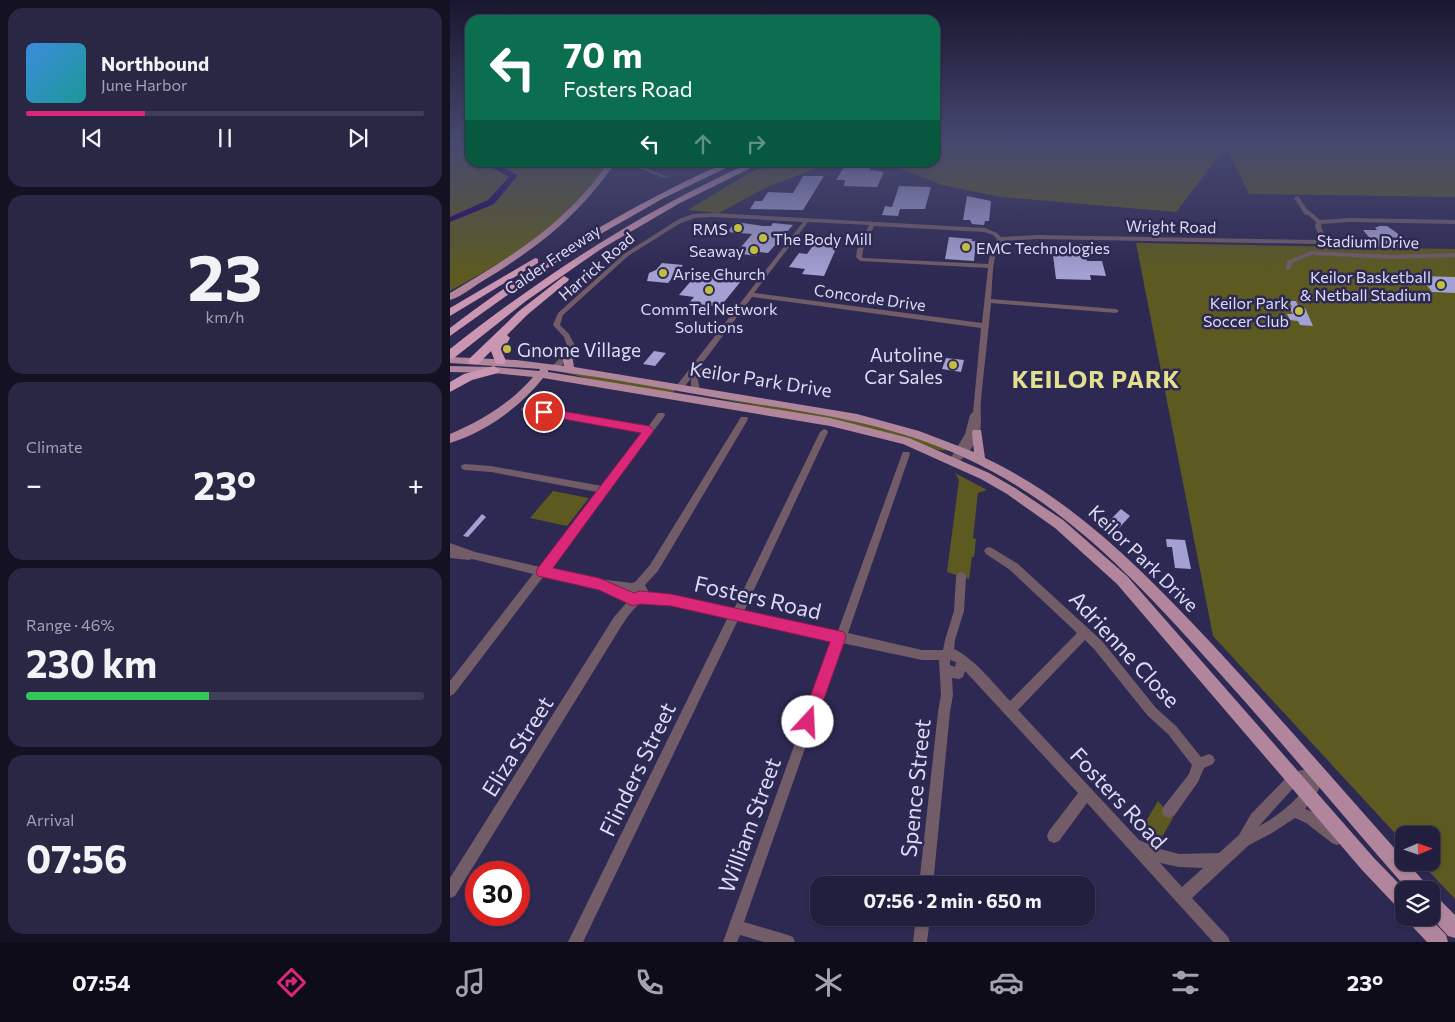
<!DOCTYPE html>
<html lang="en">
<head>
<meta charset="utf-8">
<style>
	:root { --surface:#221f3e; --page:#2a2745; --text:#f1f3f6; --muted:#a2a2b0; --line:#3f3d58; --accent:#db2777 }
	body { margin:0; font-family:Commissioner,sans-serif; background:var(--page); color:var(--text); height:100vh; display:flex; flex-direction:column; font-size:19px; white-space:nowrap }
	* { box-sizing:border-box; margin:0 }
	p { font-size:16px; color:var(--muted) }
	.icon { flex:none; width:28px; height:28px; fill:none; stroke:currentColor; stroke-width:2; stroke-linecap:round; stroke-linejoin:round }
	.map { position:relative; flex:1; overflow:hidden }
	.sheet { display:flex; flex-direction:column; gap:8px; padding:8px; background:#131122; width:450px }
	.sheet>* { flex:none }
	.banner { position:absolute; left:15px; top:15px; width:475px; height:152px; border-radius:15px; box-shadow:0 1px 4px #0004,0 0 0 1px var(--line); background:#0b6e4f; color:#fff; overflow:hidden }
	.needle { width:32px; rotate:88deg }
	.controls { position:absolute; left:945px; top:826px; display:grid; gap:10px }
	.controls a { display:grid; place-items:center; width:45px; height:45px; border-radius:10px; background:var(--surface); box-shadow:0 1px 4px #0004,0 0 0 1px var(--line); font-size:25px }
	.speed { position:absolute; left:15px; top:861px; display:flex; gap:10px; font-size:25px; font-weight:700; text-align:center }
	.speed>* { display:grid; place-content:center; width:65px; height:65px; border-radius:50%; background:var(--surface); box-shadow:0 1px 4px #0004,0 0 0 1px var(--line); line-height:1 }
	.speed .limit { border:8px solid #d22; background:#fff; color:#111 }
	.pin { position:absolute; display:grid; place-items:center; width:42px; height:42px; color:#fff; margin:-21px; border:2px solid #fff; border-radius:50%; box-shadow:0 1px 5px #0007 }
	.me { position:absolute; width:55px; margin:-28px; rotate:20deg; stroke-linejoin:round; filter:drop-shadow(0 0 4px #0008) }
	.turn { display:flex; align-items:center; gap:18px; height:105px; padding:0 15px; font-size:22px }
	.turn .icon { width:65px; height:65px; stroke-width:2.5 }
	.turn b { display:block; font-size:35px; line-height:42px }
	.lanes { display:flex; align-items:center; height:48px; padding:0 15px; background:#0003; justify-content:center; gap:25px; direction:ltr }
	.lanes .off { opacity:.35 }
	.big { font-size:38px; font-weight:700; line-height:1.1 }
	.sheet .widget { flex:1; display:flex; flex-direction:column; justify-content:center; gap:8px; min-width:0; padding:0 18px; border-radius:15px; background:var(--page) }
	.sheet .dial { align-items:center; gap:0 }
	.dial b { font-size:65px; line-height:1 }
	.song { display:flex; align-items:center; gap:15px }
	.cover { width:60px; height:60px; border-radius:8px; background:linear-gradient(135deg,hsl(210 70% 55%),hsl(180 70% 35%)) }
	.played { height:5px; border-radius:2px; background:linear-gradient(90deg,var(--accent) 30%,var(--line) 30%) }
	.keys { display:flex; justify-content:space-around; direction:ltr }
	.heat { display:flex; justify-content:space-between; align-items:center; font-size:28px; direction:ltr }
	.charge { height:8px; border-radius:4px; background:linear-gradient(90deg,#34c759 46%,var(--line) 0) }
	.trip { position:absolute; left:360px; top:876px; width:285px; height:50px; border-radius:15px; background:var(--surface); box-shadow:0 1px 4px #0004,0 0 0 1px var(--line); font-weight:700; line-height:50px; text-align:center }
	.tab-bar { display:flex; height:80px; justify-content:space-around; align-items:center; background:#0e0c19; color:var(--muted) }
	.tab-bar .icon { width:35px; height:35px }
	.tab-bar .active { color:var(--accent) }
	.tab-bar b { font-size:22px; color:var(--text) }
	main { display:flex; flex:1; min-height:0 }
	.map>svg:first-child { display:block }
</style>
</head>
<body>
<main>
<section class="sheet">
<div class="widget">
<div class="song"><i class="cover"></i><div><b>Northbound</b><p>June Harbor</p></div></div>
<div class="played"></div>
<div class="keys"><svg class="icon" aria-label="previous" viewBox="0 0 24 24"><path d="M18 5L8 12l10 7zM5 5v14"/></svg><svg class="icon" aria-label="pause" viewBox="0 0 24 24"><path d="M8 5v14M16 5v14"/></svg><svg class="icon" aria-label="next" viewBox="0 0 24 24"><path d="M6 5l10 7-10 7zM19 5v14"/></svg></div>
</div>
<div class="widget dial"><b>23</b><p>km/h</p></div>
<div class="widget"><p>Climate</p>
<div class="heat"><a>−</a><b class="big">23°</b><a>+</a></div>
</div>
<div class="widget"><p>Range · 46%</p><b class="big">230 km</b><div class="charge"></div></div>
<div class="widget"><p>Arrival</p><b class="big">07:56</b></div>
</section>
<div class="map">
<svg width="1005" height="942" viewBox="0 0 1005 942">
	<rect width="100%" height="100%" fill="#2e2953"/>
	<g fill="#5c5a21">
		<path d="M0,142h20v20l137,1c-3,8 -10,15 -16,22 -37,47 -89,77 -141,106z"/>
		<path d="M485,142h520v55l-206,-3 -23,-47 -50,65 -176,-15 -58,-12 -52,-21 -29,-1 74,-1z"/>
		<path d="M324,163h56l-65,25 -46,25 -31,-3 61,-37z"/>
		<path d="M686,243l319,6v650l-34,-36 10,-1v-27h-27v8l-191,-207z"/>
		<path d="M108,371l116,18v4l-67,-10z"/>
		<path d="M236,392l136,21 59,13 72,25 -15,-1 -73,-23z"/>
		<path d="M505,473l32,17 -9,3 -5,45 3,1 -2,18h-2l-3,22 -22,-7 12,-92z"/>
		<path d="M103,491l36,7 -22,28 -37,-8z"/>
		<path d="M708,801l15,17 -11,19 -1,8 -4,-1 -15,-16z"/>
	</g>
	<g fill="none" stroke-linecap="round" stroke-linejoin="round">
		<path fill="#21005c" fill-rule="evenodd" d="M42,162h7v4l19,9 -24,29 -44,18v-5l38,-17 21,-23 -16,-9z"/>
	</g>
	<g fill="#a3a1d3">
		<path d="M394,167l26,1v2l14,2 -7,15 -33,-1 1,-6h-9z"/>
		<path d="M353,176h21l-21,34 -53,-1 5,-8h7l6,-9 25,1z"/>
		<path d="M449,186l32,1 -6,22h-25l-2,7 -16,-1 3,-9 7,1z"/>
		<path d="M517,196l24,5 -2,20h-4l-1,4 -12,-1 -2,-4h-7z"/>
		<path d="M286,222l27,4h8l2,-3 20,2 -25,28 -9,-1 -3,4 -20,-3 16,-19 -25,-2z"/>
		<path d="M928,226h9l10,7 11,15 -31,-1 -14,-17h14l-2,-3h4z"/>
		<path d="M499,237l23,2v2l13,1 -1,10 -9,-1 -1,10 -29,-2z"/>
		<path d="M367,240l21,4 -14,32 -22,-2 3,-5 -16,-2 10,-14 8,1z"/>
		<path d="M634,244l3,17h15l4,15 -16,-1 1,5 -35,-1 -4,-32z"/>
		<path d="M212,263l21,2 -15,18 -21,-2 2,-8 7,-3z"/>
		<path d="M267,270l29,5 -26,32 -31,-4 5,-6 -15,-2 18,-21 15,2z"/>
		<path d="M970,276l35,1v16l-23,-1z"/>
		<path d="M839,301h7l3,7h6l8,18 -13,-1 -2,-4 -8,-1 -3,-6h6l-4,-7h3z"/>
		<path d="M204,351l12,2 -11,13 -12,-2z"/>
		<path d="M496,358l18,2 -3,12 -19,-3z"/>
		<path d="M671,509l9,7 -11,12 -10,-7z"/>
		<path d="M32,514l4,3 -18,20 -5,-1z"/>
		<path d="M716,539l19,1 6,29 -16,-1 -3,-21h-5z"/>
	</g>
	<g fill="none" stroke-linecap="round" stroke-linejoin="round">
		<g fill="#715c67" fill-rule="evenodd">
			<path d="M160,165l30,1 29,11 -5,1 -25,-10 -31,-1v-1z"/>
			<path d="M847,196l2,1 7,11 14,12 29,-2 106,2v4l-106,-2 -27,2 -1,3 6,12 -7,5 -283,-5 -35,2c-11,15 -9,40 -11,58l125,10 3,2 -3,2 -125,-10c-3,33 -7,65 -10,97 -1,11 1,21 -1,32 -3,10 -18,34 -30,31l-1,-2 16,-27 5,-19 3,-3 8,-84 -229,-31 -51,68 3,2 -6,13 2,10 -1,2h-6c-2,-4 -3,-11 -1,-15l-9,12h-6l-1,-2 1,-2 126,-163 -91,-5 -18,1 -15,6 -51,32 -65,59 -3,10 9,9 6,12 -5,11 -12,12h-3l-4,-2 13,-13 3,-8 -3,-9 -11,-12 5,-12 66,-59 55,-35 14,-5 19,-1 273,15 12,5 4,4 36,-2 282,5 2,-1 -6,-12 1,-5 -8,-7h-3l-11,-17zM358,222l61,3 -12,25 -1,7 4,4 128,7 -6,55 -228,-30zM424,226l110,6 9,3 4,4 -5,7 -4,18 -124,-6 -2,-1 1,-7z"/>
			<path d="M861,251l80,4 64,-2v4l-64,2 -79,-4 -20,8 -2,7h-4l1,-9z"/>
			<path d="M75,406l123,21 10,-14h6l1,2 -1,2 -114,152 49,10 33,4 3,-1 15,-17 91,-148h6l1,2 -1,2 -89,150 -13,14 4,8 22,2 63,14 86,-177 4,-3 3,1 1,2 -84,179 94,20 64,-177 1,-2h6l1,2 -62,179 74,17h21l2,-10 9,-29 2,-34 1,-3 4,-2 4,2 1,3 -2,34 -9,29 -1,9c21,10 40,35 56,52l67,-68 -67,-63 -24,-16 -2,-3 2,-3 3,-1 3,1 26,16 84,77 54,67 20,18 25,31 8,-3 4,2 2,4 -2,4 -9,4 -6,14 -24,34 -5,2 -5,-2 -2,-5 2,-5 25,-32 3,-9 -24,-31 -20,-18 -54,-67 -9,-9 -67,70 121,130 21,9 19,5 40,-1 20,-18 12,-21 39,-40c8,-4 25,-7 33,-3l2,4 -7,16 -13,18 11,4 26,20 2,5 -2,5 -5,2 -5,-2 -26,-20 -11,-5 -23,15 -23,12 -57,53 36,39 2,5h-17l-126,-139 -28,38 -5,2 -5,-2 -2,-5 2,-5 29,-38 -113,-122 -2,6 -4,2 -7,-1 1,17 -3,17 -17,173h-14l19,-173 3,-17 -2,-35h-17l-80,-17 -98,279 44,13 5,2 2,5h-31l-24,-7 -3,7h-14l109,-301 -94,-21 -155,322h-15l160,-325c-15,-3 -78,-20 -88,-13 -7,4 -13,14 -18,21l-167,271 -5,2v-20l164,-261 14,-16 -3,-9 -26,-3 -56,-12 -89,117 -4,2v-15l83,-107 -61,-15 -3,1 -19,-2v-15l25,9 65,15 57,-75 -106,-20 -26,-2 -3,-1 -1,-2 1,-2 3,-1 26,2 111,20 41,-54 -121,-21 -1,-2zM500,660l6,2 -1,5 -5,-2zM859,783c-13,18 -29,32 -50,43l38,-42zM710,863l19,4 24,1 -21,19z"/>
			<path d="M466,918h14l-3,24h-14z"/>
		</g>
		<g fill="#b1869c" fill-rule="evenodd">
			<path d="M159,162h7c-37,53 -75,83 -130,117 -11,6 -23,17 -36,21v-7c65,-39 114,-68 159,-131z"/>
			<path d="M117,351l5,3 2,13 283,47 62,17 55,21 -2,-19 1,-3h8l4,28c91,43 159,114 227,186 65,70 128,143 192,215v3h3l19,22 3,6h-21c-65,-74 -128,-150 -194,-223 -77,-85 -147,-163 -253,-211 -75,-34 -155,-44 -236,-57 -59,-10 -117,-21 -177,-29v2l282,46 79,20 80,35 26,15 48,32 64,56 247,282 31,32 -1,21 -6,-3 -36,-38 -245,-286 -62,-56 -48,-34 -26,-15 -78,-35 -73,-18 -287,-48c-23,29 -57,54 -93,65v-9c31,-13 61,-31 83,-57l-39,-4 -44,-1v-6l44,1 45,4 1,-2 -90,-6v-6l66,3 48,6 -2,-12z"/>
			<path d="M981,894l6,3 18,18v23l-7,-2 -17,-19z"/>
			<path d="M959,918h21l16,17 2,7h-21l-16,-17z"/>
		</g>
		<g fill="#ca96b1" fill-rule="evenodd">
			<path d="M277,162h11l-76,37 -72,41 -70,46 -70,50v-8c87,-66 178,-122 277,-166z"/>
			<path d="M302,162h11l-83,41 -79,46 -75,52 -72,57 -4,1v-10c94,-74 192,-138 302,-187z"/>
			<path d="M85,258l3,1v4l-88,53v-8z"/>
			<path d="M114,276l5,3 -1,2 -41,34 -20,20 3,3 -8,14 4,9 -2,3h-8l-5,-13 -13,13h-8l-2,-3 2,-3 49,-47z"/>
			<path d="M44,366l6,4 -2,3 -26,7 -22,12v-10l14,-8z"/>
		</g>
	</g>
	<linearGradient id="sky" x2="0" y2="1"><stop stop-color="#19172e"/><stop offset="0.52" stop-color="#464971"/><stop offset="1" stop-color="#464971" stop-opacity="0"/></linearGradient>
	<rect width="1005" height="274" fill="url(#sky)"/>
	<path fill="#db2777" stroke="#8e194d" d="M94,408l105,18 5,4 -101,138 46,10 35,15 6,-2 31,3 173,38 2,5 -32,90 -6,2 -5,-2 -2,-5 29,-80 -159,-36 -31,-2 -7,2 -34,-16 -61,-14 -2,-4 2,-4 103,-135 -100,-18 -2,-3z"/>
	<g fill="#c3bd3e" stroke="#2e2953" stroke-width="2">
		<circle cx="288" cy="228" r="5"/>
		<circle cx="313" cy="238" r="5"/>
		<circle cx="516" cy="247" r="5"/>
		<circle cx="304" cy="250" r="5"/>
		<circle cx="213" cy="273" r="5"/>
		<circle cx="991" cy="285" r="5"/>
		<circle cx="259" cy="290" r="5"/>
		<circle cx="849" cy="311" r="5"/>
		<circle cx="57" cy="349" r="5"/>
		<circle cx="503" cy="365" r="5"/>
	</g>
	<g text-anchor="middle" dominant-baseline="central" stroke-width="5" stroke-linejoin="round" paint-order="stroke">
		<g font-size="16" fill="#dcdbf6" stroke="#2e2953">
			<text transform="translate(721 226) rotate(1)">Wright Road</text>
			<text transform="translate(918 241) rotate(1)">Stadium Drive</text>
			<text transform="translate(102 259) rotate(-34)">Calder Freeway</text>
			<text transform="translate(146 266) rotate(-41)">Harrick Road</text>
			<text transform="translate(420 297) rotate(8)">Concorde Drive</text>
		</g>
		<g font-size="16" fill="#dcdbf6" stroke="#2e2953" text-anchor="end">
			<text x="278" y="228">RMS</text>
			<text x="323" y="238" text-anchor="start">The Body Mill</text>
			<text x="526" y="247" text-anchor="start">EMC Technologies</text>
			<text x="294" y="250">Seaway</text>
			<text x="223" y="273" text-anchor="start">Arise Church</text>
			<text x="981" y="276">Keilor Basketball<tspan x="981" dy="18">&amp; Netball Stadium</tspan></text>
			<text x="839" y="302">Keilor Park<tspan x="839" dy="18">Soccer Club</tspan></text>
			<text x="259" y="308" text-anchor="middle">CommTel Network<tspan x="259" dy="18">Solutions</tspan></text>
		</g>
		<g font-size="19" fill="#dcdbf6" stroke="#2e2953" text-anchor="start">
			<text x="67" y="349">Gnome Village</text>
			<text x="493" y="354" text-anchor="end">Autoline<tspan x="493" dy="22">Car Sales</tspan></text>
		</g>
		<g font-size="19" fill="#dcdbf6" stroke="#2e2953">
			<text transform="translate(311 379) rotate(9)">Keilor Park Drive</text>
			<text transform="translate(694 558) rotate(44)">Keilor Park Drive</text>
		</g>
		<g font-size="22" fill="#dcdbf6" stroke="#2e2953">
			<text transform="translate(308 597) rotate(13)">Fosters Road</text>
			<text transform="translate(675 649) rotate(47)">Adrienne Close</text>
			<text transform="translate(67 746) rotate(-58)">Eliza Street</text>
			<text transform="translate(187 769) rotate(-64)">Flinders Street</text>
			<text transform="translate(465 788) rotate(-84)">Spence Street</text>
			<text transform="translate(669 798) rotate(47)">Fosters Road</text>
			<text transform="translate(299 825) rotate(-70)">William Street</text>
		</g>
		<g font-size="24" font-weight="bold" letter-spacing="1" fill="#e2df90" stroke="#2e2953">
			<text x="646" y="378">KEILOR PARK</text>
		</g>
	</g>
</svg>
<div class="controls">
<a><svg class="needle" viewBox="-14 -14 28 28"><path d="M0-13l5 13h-10z" fill="#e53935"/><path d="M0 13l5-13h-10z" fill="#a2a2b0"/></svg></a>
<a><svg class="icon" aria-label="layers" viewBox="0 0 24 24"><path d="M12 4l9 5-9 5-9-5zM3 14l9 5 9-5"/></svg></a>
</div>
<div class="speed"><div class="limit">30</div></div>
<div class="pin" style="left:94px;top:412px;background:#d93025"><svg class="icon" aria-label="arrive" viewBox="0 0 24 24"><path d="M6 21V4h12l-3 4 3 4H6"/></svg></div>
<svg class="me" style="left:358px;top:722px" viewBox="-20 -20 40 40"><circle r="19" fill="#fff"/><path d="M0-13L10 11 0 6-10 11z" fill="#db2777"/></svg>
<div class="trip">07:56 · 2 min · 650 m</div>
<div class="banner">
<div class="turn"><svg class="icon" aria-label="left" viewBox="0 0 24 24"><path d="M17 20v-9H6M10 6l-5 5 5 5"/></svg><div><b>70 m</b>Fosters Road</div></div>
<div class="lanes"><svg class="icon" aria-label="left" viewBox="0 0 24 24"><path d="M17 20v-9H6M10 6l-5 5 5 5"/></svg><svg class="icon off" aria-label="ahead" viewBox="0 0 24 24"><path d="M12 20V5M6 11l6-6 6 6"/></svg><svg class="icon off" aria-label="right" viewBox="0 0 24 24"><path d="M7 20v-9h11M14 6l5 5-5 5"/></svg></div>
</div>
</div>
</main>
<nav class="tab-bar">
<b>07:54</b>
<svg class="icon active" aria-label="directions" viewBox="0 0 24 24"><path d="M12 3l9 9-9 9-9-9zM9 14v-3h6M13 9l2 2-2 2"/></svg>
<svg class="icon" aria-label="music" viewBox="0 0 24 24"><path d="M9 18V5l10-2v13"/><circle cx="6" cy="18" r="3"/><circle cx="16" cy="16" r="3"/></svg>
<svg class="icon" aria-label="phone" viewBox="0 0 24 24"><path d="M5 4h4l2 5-3 2q2 4 5 5l2-3 5 2v4C11 20 4 13 5 4z"/></svg>
<svg class="icon" aria-label="climate" viewBox="0 0 24 24"><path d="M12 3v18M4 7l16 10M4 17L20 7"/></svg>
<svg class="icon" aria-label="car" viewBox="0 0 24 24"><path d="M5 17H2v-5l4-1 3-4h7l3 4 3 1v5h-3M9 17h6M6 11h13"/><circle cx="7" cy="17" r="2"/><circle cx="17" cy="17" r="2"/></svg>
<svg class="icon" aria-label="filters" viewBox="0 0 24 24"><path d="M4 7h16M4 17h16"/><circle cx="9" cy="7" r="2"/><circle cx="15" cy="17" r="2"/></svg>
<b>23°</b>
</nav>
</body>
</html>
